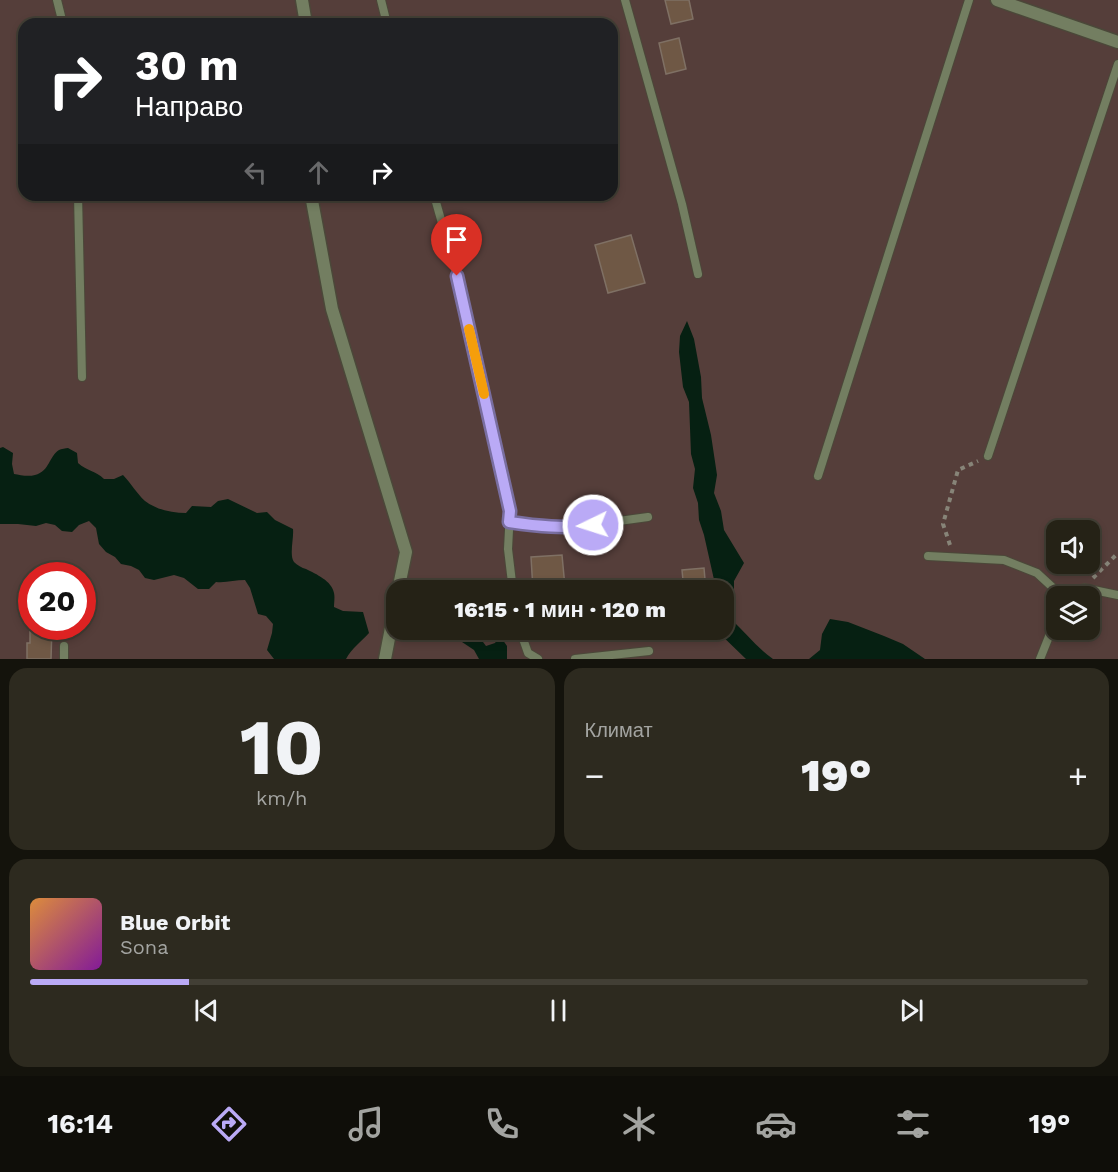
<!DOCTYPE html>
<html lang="ru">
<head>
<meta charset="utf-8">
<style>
	:root { --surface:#252216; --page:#2d2a1f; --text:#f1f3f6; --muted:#a3a4a1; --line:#423f35; --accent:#baaaf6 }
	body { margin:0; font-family:"Work Sans",sans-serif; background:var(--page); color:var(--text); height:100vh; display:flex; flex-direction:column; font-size:22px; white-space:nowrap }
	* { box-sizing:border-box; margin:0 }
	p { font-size:20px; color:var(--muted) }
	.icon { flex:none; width:33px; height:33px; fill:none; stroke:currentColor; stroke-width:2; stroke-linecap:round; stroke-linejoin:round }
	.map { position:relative; height:659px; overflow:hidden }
	.details { display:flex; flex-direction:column; gap:9px; padding:9px; background:#14130c; flex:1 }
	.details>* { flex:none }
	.hud { position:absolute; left:18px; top:18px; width:600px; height:183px; border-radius:18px; box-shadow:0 3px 9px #0003,0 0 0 2px var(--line); background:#202124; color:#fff; overflow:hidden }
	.controls { position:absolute; left:1046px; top:520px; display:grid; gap:12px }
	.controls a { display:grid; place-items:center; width:54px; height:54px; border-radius:12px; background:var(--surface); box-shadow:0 3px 9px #0003,0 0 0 2px var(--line); font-size:30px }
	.speed { position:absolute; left:18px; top:562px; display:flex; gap:12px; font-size:30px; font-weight:700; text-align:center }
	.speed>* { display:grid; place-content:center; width:78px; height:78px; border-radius:50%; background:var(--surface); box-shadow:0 3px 9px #0003,0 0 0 2px var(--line); line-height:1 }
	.speed .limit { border:9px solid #d22; background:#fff; color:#111 }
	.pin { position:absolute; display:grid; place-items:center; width:51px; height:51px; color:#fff; margin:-62px -26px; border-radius:50% 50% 50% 0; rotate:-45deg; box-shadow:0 0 6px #0007 }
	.pin .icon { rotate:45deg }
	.me { position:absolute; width:66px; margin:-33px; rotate:266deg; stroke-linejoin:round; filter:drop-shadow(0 0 4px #0008) }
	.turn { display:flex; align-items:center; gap:21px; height:126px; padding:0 18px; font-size:27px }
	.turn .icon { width:78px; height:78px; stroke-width:2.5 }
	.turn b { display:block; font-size:42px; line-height:51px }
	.lanes { display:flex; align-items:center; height:57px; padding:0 18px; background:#0003; justify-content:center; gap:30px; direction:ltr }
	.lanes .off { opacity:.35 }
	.big { font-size:45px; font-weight:800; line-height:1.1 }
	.details .tile { flex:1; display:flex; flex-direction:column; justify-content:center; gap:9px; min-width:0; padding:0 21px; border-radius:18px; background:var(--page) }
	.details .dial { align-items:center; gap:0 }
	.dial b { font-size:78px; line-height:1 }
	.song { display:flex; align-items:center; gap:18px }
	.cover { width:72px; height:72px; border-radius:9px; background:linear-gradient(135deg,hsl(30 70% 55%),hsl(290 70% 35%)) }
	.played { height:6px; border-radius:3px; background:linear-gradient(90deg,var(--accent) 15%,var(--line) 15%) }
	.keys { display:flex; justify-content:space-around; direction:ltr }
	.heat { display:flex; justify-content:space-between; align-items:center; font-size:33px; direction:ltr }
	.details .tiles { flex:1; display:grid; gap:9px; grid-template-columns:1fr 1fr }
	.tile:last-child { grid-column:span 2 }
	.trip { position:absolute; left:386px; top:580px; width:348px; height:60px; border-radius:18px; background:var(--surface); box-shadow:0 3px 9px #0003,0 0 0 2px var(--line); font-weight:800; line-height:60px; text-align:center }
	.tab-bar { display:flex; height:96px; justify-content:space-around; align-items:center; background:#0f0e09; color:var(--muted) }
	.tab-bar .icon { width:42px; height:42px }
	.tab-bar .current { color:var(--accent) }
	.tab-bar b { font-size:27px; color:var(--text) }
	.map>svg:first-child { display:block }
</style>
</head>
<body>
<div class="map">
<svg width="1118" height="659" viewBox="0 0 1118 659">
	<rect width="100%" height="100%" fill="#312d1e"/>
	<path fill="#553e3a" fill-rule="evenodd" d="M0,0h1118v659h-1118zM24,24h588v171h-588zM1056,531h33v33h-33zM32,576h50v51h-50zM396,591h327v39h-327zM1056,597h33v33h-33z"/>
	<g fill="#062012">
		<path d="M687,321l7,18 7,38 1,21 9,37 6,40 -3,18 7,18 3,19 20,33 -10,18v19l-3,19c14,13 26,29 42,40h-27l-30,-29h7v-39h-10l2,-7 -11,-49 -5,-15 -1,-17 -5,-15 2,-19 -4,-15 -2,-52 -6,-15 -4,-35 1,-16z"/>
		<path d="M3,447l10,6 -1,11 2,10c6,1 14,3 21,1 15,-4 14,-19 24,-25 2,-1 7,-2 9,-2l9,5 1,10c9,8 18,8 26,16h10l9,-4c8,8 14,19 22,26 12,9 27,12 41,12l6,-7 19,1 7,-6 10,-2 29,14 10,-1 8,8 18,9c1,9 -4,26 1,33 3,3 8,6 12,7 10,5 26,12 28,24 1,4 0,10 0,14l9,4 20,1 6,21c-8,9 -17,15 -23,26h-72l-7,-9 5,-17 1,-9 -7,-8 -8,-2 -8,-26 -5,-8c-10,0 -19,3 -29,2l-7,7h-11l-14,-11 -10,-3 -20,5 -9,-2 -6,-8 -8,-4 -10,-2 -6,-7 -9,-5 -7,-8 -3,-16 -7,-7 -10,4 -7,7 -10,-1 -7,-6 -9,-2 -10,3 -18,-2h-18v-76z"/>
		<path d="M830,619l18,3 36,14 19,8 22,15h-116l11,-9 2,-16z"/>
		<path d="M447,630h27l12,16 9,-3 5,-7 7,10v13h-28l-5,-9 -24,-16z"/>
	</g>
	<g fill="#6f5845" stroke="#7f7064" stroke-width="1.5">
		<path d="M665,0h24l4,19 -22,5z"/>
		<path d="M679,38l7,31 -20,5 -7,-31z"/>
		<path d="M631,235l14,48 -37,10 -13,-48z"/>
		<path d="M562,555l3,32 -32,3 -2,-33z"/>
		<path d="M704,568l2,23h-22l-2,-21z"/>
		<path d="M30,627h22l-1,32h-24v-16h3z"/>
	</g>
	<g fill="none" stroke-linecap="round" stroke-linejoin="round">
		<g stroke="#4b4839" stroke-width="10">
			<g id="lane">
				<path d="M57,0l6,24"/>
				<path d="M381,0l6,24"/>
				<path d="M625,0l57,204 16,70"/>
				<path d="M78,195l4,182"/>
				<path d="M434,195l23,81 53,235 -2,38 5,42"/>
				<path d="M988,456l130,-392"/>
				<path d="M818,476l151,-476"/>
				<path d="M509,522l66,5 73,-10"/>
				<path d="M928,556l76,4 33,13 26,24"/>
				<path d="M1065,597l19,-9 34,7"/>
				<path d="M520,630l8,23 10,6"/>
				<path d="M64,659v-13"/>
				<path d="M575,659l74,-8"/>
				<path d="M1040,659l16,-40"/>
			</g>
		</g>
		<g stroke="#4b4839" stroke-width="15">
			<g id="street">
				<path d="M302,0l4,24"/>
				<path d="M997,0l121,42"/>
				<path d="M311,195l21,114 74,243 -8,39"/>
				<path d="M385,659l11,-57"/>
			</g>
		</g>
		<g stroke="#878478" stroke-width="4" stroke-dasharray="4.5 4.5" stroke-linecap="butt">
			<path d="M950,545l-7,-21 15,-54 20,-9"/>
			<path d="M1093,578l25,-25"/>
		</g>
		<use href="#lane" stroke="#737e61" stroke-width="8"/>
		<use href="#street" stroke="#737e61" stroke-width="12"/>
	</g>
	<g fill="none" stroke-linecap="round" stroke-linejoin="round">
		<g stroke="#796ea0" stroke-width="15">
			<path id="route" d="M457,276l53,235 -1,11c28,4 56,7 84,3"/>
		</g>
		<use href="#route" stroke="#baaaf6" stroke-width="10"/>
		<path stroke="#f59e0b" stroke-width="10" d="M469,329l15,65"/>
	</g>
</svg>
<div class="controls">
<a><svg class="icon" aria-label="sound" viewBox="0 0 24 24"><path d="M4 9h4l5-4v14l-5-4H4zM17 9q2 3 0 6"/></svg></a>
<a><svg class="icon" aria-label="layers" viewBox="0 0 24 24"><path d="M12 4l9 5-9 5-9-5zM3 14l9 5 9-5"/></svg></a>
</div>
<div class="speed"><div class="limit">20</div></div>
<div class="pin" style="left:457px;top:276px;background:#d93025"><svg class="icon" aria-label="arrive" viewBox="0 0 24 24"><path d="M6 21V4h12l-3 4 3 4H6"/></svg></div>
<svg class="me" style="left:593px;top:525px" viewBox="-20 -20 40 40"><circle r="17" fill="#baaaf6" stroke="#fff" stroke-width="3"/><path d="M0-11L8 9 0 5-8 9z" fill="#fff"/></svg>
<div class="trip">16:15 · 1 мин · 120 m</div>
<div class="hud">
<div class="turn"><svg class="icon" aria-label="right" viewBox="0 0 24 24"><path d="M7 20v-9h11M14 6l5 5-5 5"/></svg><div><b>30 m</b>Направо</div></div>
<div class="lanes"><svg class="icon off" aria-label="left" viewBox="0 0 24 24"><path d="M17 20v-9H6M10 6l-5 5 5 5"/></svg><svg class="icon off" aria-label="ahead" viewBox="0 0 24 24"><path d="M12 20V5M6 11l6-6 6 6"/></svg><svg class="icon" aria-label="right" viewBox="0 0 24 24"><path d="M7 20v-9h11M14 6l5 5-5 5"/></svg></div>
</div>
</div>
<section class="details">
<div class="tiles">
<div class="tile dial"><b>10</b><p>km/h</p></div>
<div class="tile"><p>Климат</p>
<div class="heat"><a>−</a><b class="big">19°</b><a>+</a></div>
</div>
<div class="tile">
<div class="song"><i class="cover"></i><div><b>Blue Orbit</b><p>Sona</p></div></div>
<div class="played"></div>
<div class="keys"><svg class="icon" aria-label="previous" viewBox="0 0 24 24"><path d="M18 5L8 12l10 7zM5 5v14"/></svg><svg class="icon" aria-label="pause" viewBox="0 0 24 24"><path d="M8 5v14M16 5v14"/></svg><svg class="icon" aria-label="next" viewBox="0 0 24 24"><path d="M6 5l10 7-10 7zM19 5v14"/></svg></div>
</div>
</div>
</section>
<nav class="tab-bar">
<b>16:14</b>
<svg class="icon current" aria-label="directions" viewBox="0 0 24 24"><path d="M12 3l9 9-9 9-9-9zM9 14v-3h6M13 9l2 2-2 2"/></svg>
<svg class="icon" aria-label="music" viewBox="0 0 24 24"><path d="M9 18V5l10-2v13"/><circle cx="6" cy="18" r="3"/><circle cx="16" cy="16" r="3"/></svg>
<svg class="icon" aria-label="phone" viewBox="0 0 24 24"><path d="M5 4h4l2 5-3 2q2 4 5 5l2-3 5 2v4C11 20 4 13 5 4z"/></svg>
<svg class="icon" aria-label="climate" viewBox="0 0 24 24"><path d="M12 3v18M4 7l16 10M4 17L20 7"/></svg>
<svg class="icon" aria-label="car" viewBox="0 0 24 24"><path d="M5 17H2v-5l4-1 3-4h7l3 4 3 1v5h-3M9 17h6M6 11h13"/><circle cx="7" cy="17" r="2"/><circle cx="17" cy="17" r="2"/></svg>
<svg class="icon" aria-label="filters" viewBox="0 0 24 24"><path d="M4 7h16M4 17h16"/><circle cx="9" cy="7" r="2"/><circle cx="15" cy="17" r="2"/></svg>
<b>19°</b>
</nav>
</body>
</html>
